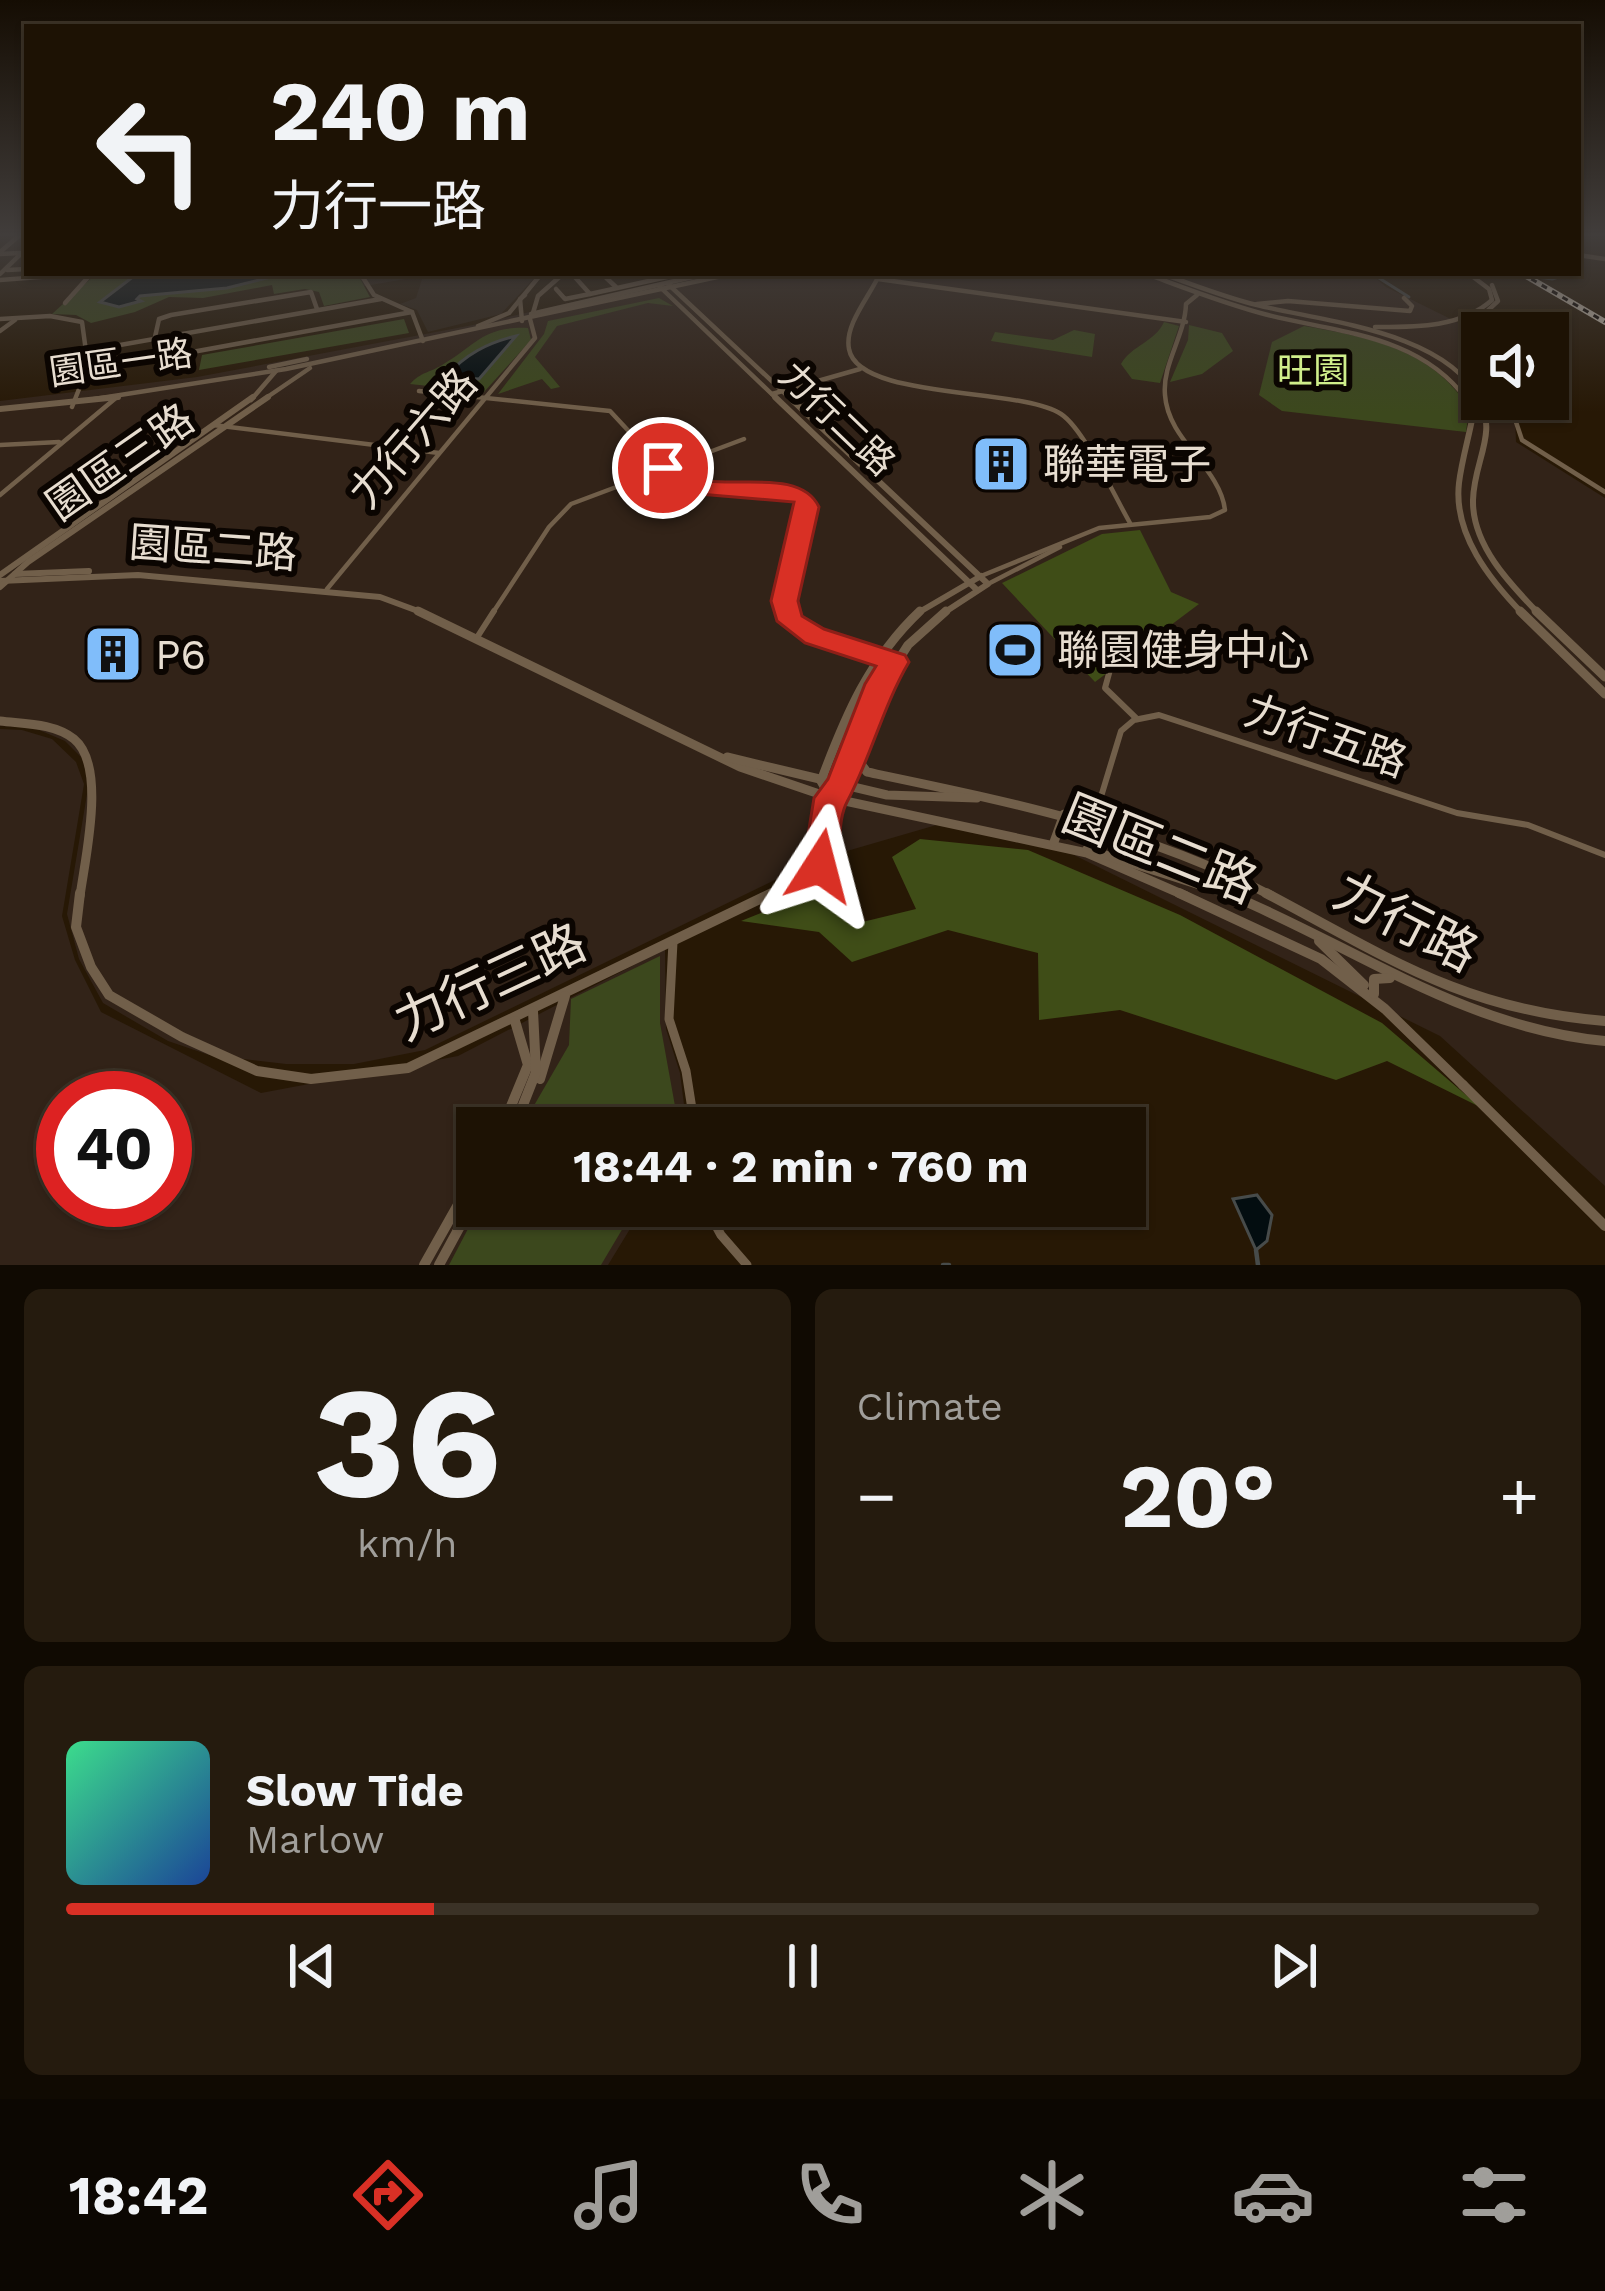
<!DOCTYPE html>
<html lang="en">
<head>
<meta charset="utf-8">
<style>
	:root { --surface:#1d1204; --page:#251b0e; --text:#f1f3f6; --muted:#a09e9a; --line:#3b3226; --accent:#d93025 }
	body { margin:0; font-family:"Work Sans","Noto Sans TC",sans-serif; background:var(--page); color:var(--text); height:100vh; display:flex; flex-direction:column; font-size:45px; white-space:nowrap }
	* { box-sizing:border-box; margin:0 }
	p { font-size:39px; color:var(--muted) }
	.icon { flex:none; width:66px; height:66px; fill:none; stroke:currentColor; stroke-width:2; stroke-linecap:round; stroke-linejoin:round }
	.map { position:relative; height:1265px; overflow:hidden }
	.drawer { display:flex; flex-direction:column; gap:24px; padding:24px; background:#100a02; flex:1 }
	.drawer>* { flex:none }
	.top-card { position:absolute; left:24px; top:24px; width:1557px; height:252px; border-radius:0px; box-shadow:0 3px 9px #0004,0 0 0 3px var(--line); background:#1d1204; color:var(--text); overflow:hidden }
	.tools { position:absolute; left:1461px; top:312px; display:grid; gap:24px }
	.tools a { display:grid; place-items:center; width:108px; height:108px; border-radius:0px; background:var(--surface); box-shadow:0 3px 9px #0004,0 0 0 3px var(--line); font-size:60px }
	.speed { position:absolute; left:36px; top:1071px; display:flex; gap:24px; font-size:60px; font-weight:700; text-align:center }
	.speed>* { display:grid; place-content:center; width:156px; height:156px; border-radius:50%; background:var(--surface); box-shadow:0 3px 9px #0004,0 0 0 3px var(--line); line-height:1 }
	.speed .limit { border:18px solid #d22; background:#fff; color:#111 }
	.pin { position:absolute; display:grid; place-items:center; width:102px; height:102px; color:#fff; margin:-51px; border:6px solid #fff; border-radius:50%; box-shadow:0 3px 12px #0007 }
	.me { position:absolute; width:132px; margin:-66px; rotate:9deg; stroke-linejoin:round; filter:drop-shadow(0 0 9px #0008) }
	.turn { display:flex; align-items:center; gap:42px; height:252px; padding:0 48px; font-size:54px }
	.turn .icon { width:156px; height:156px; stroke-width:2.5 }
	.turn b { display:block; font-size:84px; line-height:102px }
	.big { font-size:90px; font-weight:700; line-height:1.1 }
	.drawer .card { flex:1; display:flex; flex-direction:column; justify-content:center; gap:18px; min-width:0; padding:0 42px; border-radius:18px; background:var(--page) }
	.drawer .dial { align-items:center; gap:0 }
	.dial b { font-size:156px; line-height:1 }
	.song { display:flex; align-items:center; gap:36px }
	.cover { width:144px; height:144px; border-radius:18px; background:linear-gradient(135deg,hsl(150 70% 55%),hsl(220 70% 35%)) }
	.played { height:12px; border-radius:6px; background:linear-gradient(90deg,var(--accent) 25%,var(--line) 25%) }
	.keys { display:flex; justify-content:space-around; direction:ltr }
	.heat { display:flex; justify-content:space-between; align-items:center; font-size:66px; direction:ltr }
	.drawer .tiles { flex:1; display:grid; gap:24px; grid-template-columns:1fr 1fr }
	.card:last-child { grid-column:span 2 }
	.trip { position:absolute; left:456px; top:1107px; width:690px; height:120px; border-radius:0px; background:var(--surface); box-shadow:0 3px 9px #0004,0 0 0 3px var(--line); font-weight:700; line-height:120px; text-align:center }
	.menu { display:flex; height:192px; justify-content:space-around; align-items:center; background:#0c0702; color:var(--muted) }
	.menu .icon { width:84px; height:84px }
	.menu .on { color:var(--accent) }
	.menu b { font-size:54px; color:var(--text) }
	.map>svg:first-child { display:block }
</style>
</head>
<body>
<div class="map">
<svg width="1605" height="1265" viewBox="0 0 1605 1265">
	<rect width="100%" height="100%" fill="#271805"/>
	<g fill="#322318" fill-rule="evenodd">
		<path d="M698,273h672l16,14 87,43 9,13v56h15l18,17 1,26 89,56v688l-165,-150 -368,-182 -132,-30 -124,36 -391,190 -71,14h-68l-77,-9 -41,-14 -65,-38 -24,-44 -12,-45 22,-132 -7,-24 -17,-17 -33,-14 -32,-1v-325l197,-24 276,-52z"/>
		<path d="M0,729l22,1 30,9 24,23 8,22 -22,132 13,44 26,52 160,81 197,-37 207,-107 1,80 14,44 7,55h-210v78h167l-36,59h-608zM63,1098h102v102h-102z"/>
	</g>
	<path fill="#302417" d="M346,273h193l-38,41 -73,18 -11,-22 -17,-6 16,-6 7,-22 -98,17 -21,-5z"/>
	<g fill="#3c481d">
		<path d="M357,273l13,24 -46,9 -5,-14 -14,-3 -31,5 -2,-9 -69,13 -34,-1 -34,15 -44,11 -15,-8 -24,-1 44,-40z"/>
		<path d="M659,298l14,8 -25,-3 -91,23 -22,31 25,30 -9,2 -9,-10 -44,15 46,-60 4,-13z"/>
		<path d="M404,319l5,14 -210,37 3,-15z"/>
		<path d="M1164,322l15,4 -19,57 -28,-4 -11,-15c11,-19 34,-22 43,-42z"/>
		<path d="M1189,325l33,8 11,18 -31,23 -32,8 18,-42z"/>
		<path d="M1304,326c64,11 129,23 165,83l-3,23 -184,-21 -23,-16 13,-53z"/>
		<path d="M528,328l3,12 -47,52 -74,-8c11,-12 19,-11 32,-19 34,-20 41,-39 86,-37z"/>
		<path d="M1074,330l21,4 -3,23 -101,-16 4,-9 58,8z"/>
		<path d="M660,956v67l19,105h-158l48,-83 2,-46z"/>
		<path d="M480,1206h156l-35,59h-152z"/>
	</g>
	<g fill="#3f4d17">
		<path d="M1140,530l31,62 28,12 -104,78 -93,-99 100,-49z"/>
		<path d="M920,839l108,11 152,65 202,108 98,84 -93,-46 -51,19 -216,-70 -81,10 -1,-67 -90,-23 -96,32 -33,-30 -78,-11 74,-30 35,34 66,-16 -24,-52z"/>
	</g>
	<g fill="#030d10" stroke="#474b4a" stroke-width="3">
		<path d="M138,273h149l-60,15 -87,8 -3,3 4,2 -22,6 -19,-5z"/>
		<path d="M516,336l-37,43 -34,-2c21,-23 42,-34 71,-41z"/>
		<path d="M1257,1195l15,20 -5,26 -11,9 -23,-51z"/>
	</g>
	<g fill="none" stroke-linecap="round" stroke-linejoin="round">
		<g stroke="#474b4a" stroke-width="3">
			<path d="M1371,273l38,24"/>
			<path d="M1506,273l46,6 20,-6"/>
		</g>
		<g stroke="#474b4a" stroke-width="4.5">
			<path d="M1256,1250l2,15"/>
			<path d="M943,1265h6"/>
		</g>
		<g stroke="#715f4a" stroke-width="4.5">
			<path d="M0,252l20,-17"/>
			<path d="M0,254l20,-1"/>
			<path d="M1578,255l27,4"/>
			<path d="M7,270l20,-1"/>
			<path d="M360,273l14,22 38,17 11,29"/>
			<path d="M601,273l15,14"/>
			<path d="M880,273c-9,22 -36,51 -31,76 9,51 171,38 212,65 23,15 54,83 69,109"/>
			<path d="M0,274l27,-26"/>
			<path d="M878,279l308,43"/>
			<path d="M0,280l92,-7"/>
			<path d="M556,289l9,10 25,-5 -17,-19"/>
			<path d="M590,294l95,-21"/>
			<path d="M65,303l26,-29"/>
			<path d="M1257,304l31,-3 122,10 2,-5 -8,-8"/>
			<path d="M0,319l50,-3 32,6 6,44 -16,41"/>
			<path d="M0,331l15,-11"/>
			<path d="M155,337l4,-18 12,-4 140,-23 6,17"/>
			<path d="M86,351l295,-52"/>
			<path d="M88,371l324,-59"/>
			<path d="M1460,386l22,3"/>
			<path d="M419,391l191,20 53,57 30,17 105,10 10,12 -23,94 4,13"/>
			<path d="M772,394l88,-25"/>
			<path d="M1494,399l21,20 7,21 83,52"/>
			<path d="M213,425l226,28"/>
			<path d="M0,445l59,-3"/>
			<path d="M1088,457l104,-7"/>
			<path d="M0,495l117,-98"/>
			<path d="M981,576l118,-48 111,-11 15,-7c-5,-43 -57,-69 -60,-115 -3,-31 20,-59 21,-91l11,-9"/>
			<path d="M988,584l72,-37"/>
			<path d="M327,589l208,-251 -5,-19"/>
			<path d="M492,614l57,-87 22,-23 173,-65"/>
		</g>
		<g stroke="#715f4a" stroke-width="6">
			<path d="M788,611l3,10 24,15 80,26"/>
			<path d="M476,639l18,-28"/>
			<path d="M1113,659l-8,29 32,31"/>
			<path d="M1093,823l28,-92 13,-11 25,-5 298,98 71,12 77,30"/>
		</g>
		<g stroke="#715f4a" stroke-width="9">
			<path d="M673,942l-4,77 17,52 9,57"/>
			<path d="M705,1206l16,29 26,30"/>
		</g>
		<g stroke="#715f4a" stroke-width="4.5">
			<path d="M1144,273c41,15 81,31 124,42 72,18 152,20 199,85"/>
			<path d="M1160,273c32,11 64,24 97,32 68,17 188,26 223,95"/>
			<path d="M668,284l124,116"/>
			<path d="M659,286l119,114"/>
			<path d="M533,313l5,-17 26,-23"/>
			<path d="M531,314l179,-41"/>
			<path d="M1483,315l15,-14 -6,-16"/>
			<path d="M522,321l-2,-22 5,-4"/>
			<path d="M478,326l31,-13 33,-40"/>
			<path d="M1375,327c39,0 86,1 117,-27l-3,-11 -21,-16"/>
			<path d="M269,367l38,-8"/>
			<path d="M88,400l198,-31 450,-96"/>
			<path d="M251,400l25,-29"/>
			<path d="M263,400l47,-32"/>
		</g>
		<g stroke="#715f4a" stroke-width="6">
			<path d="M775,397l202,193"/>
			<path d="M789,397l199,187 -46,30"/>
			<path d="M1465,397l9,12c-4,25 -12,49 -15,74 -6,51 31,97 64,131"/>
			<path d="M1479,397c19,38 -5,63 -6,103 -1,45 37,84 66,114"/>
			<path d="M0,409l118,-12"/>
			<path d="M15,574l74,-3"/>
			<path d="M0,575l253,-178"/>
			<path d="M0,581l138,-6 242,22 46,17"/>
			<path d="M0,587l28,-25 240,-165"/>
			<path d="M916,614l65,-38"/>
		</g>
		<g stroke="#715f4a" stroke-width="9">
			<path d="M418,611l322,156 91,31 256,55 99,43"/>
			<path d="M1520,611l85,83"/>
			<path d="M1536,611l69,66"/>
			<path d="M0,721c24,3 54,2 74,18 33,27 11,119 6,157"/>
			<path d="M855,756l12,16c139,29 278,57 405,124"/>
			<path d="M727,757l160,38 90,3"/>
			<path d="M830,797l-9,-16c24,-64 48,-122 99,-170"/>
			<path d="M1054,842l10,-28"/>
			<path d="M1087,849l147,47"/>
			<path d="M766,896l48,-23 9,-21 8,-46 47,-114 30,-47 38,-34"/>
		</g>
		<g stroke="#715f4a" stroke-width="10">
			<path d="M80,893l-4,34 15,40 18,28 73,42 75,34 54,8 97,-11 364,-175"/>
			<path d="M1179,893l142,66 64,50 78,76"/>
			<path d="M1226,893c128,53 238,135 379,148"/>
			<path d="M1266,893c121,64 198,117 339,128"/>
			<path d="M1319,941l45,44"/>
			<path d="M1374,994v-15l16,-1"/>
			<path d="M540,1079l25,-83"/>
			<path d="M1463,1085l142,141"/>
			<path d="M502,1128l26,-63 -13,-44"/>
			<path d="M514,1128l22,-56 -3,-61"/>
			<path d="M424,1265l53,-94"/>
			<path d="M439,1265l38,-70"/>
		</g>
		<g stroke="#cec4b6" stroke-width="6">
			<path id="rail" d="M1521,273l84,49"/>
		</g>
		<use href="#rail" stroke="#0b0501" stroke-width="3" stroke-dasharray="6" stroke-linecap="butt"/>
	</g>
	<linearGradient id="sky" x2="0" y2="1"><stop stop-color="#150d03"/><stop offset="0.57" stop-color="#413d3b"/><stop offset="1" stop-color="#413d3b" stop-opacity="0"/></linearGradient>
	<rect width="1605" height="412" fill="url(#sky)"/>
	<path fill="#d93025" stroke="#8d1f18" stroke-width="3" d="M663,462c16,4 30,16 46,19 34,5 93,-10 110,26l-21,94 4,15 22,13 81,26 4,7c-26,44 -38,95 -62,140 -11,21 -4,51 -15,74l-12,5 -12,-5 -5,-10 11,-68 14,-19 37,-95 11,-18 -71,-23 -28,-22 -6,-20 23,-99 -95,-8 -44,-21 -3,-5z"/>
	<defs>
		<g id="building-square" transform="scale(3)"><rect x="-9" y="-9" width="18" height="18" rx="4" fill="#80bdfa" stroke="#0b0501"/><path d="M-4-6H4V6H1V3H-1V6H-4ZM-2.5-4.3h1.7v1.8h-1.7ZM.8-4.3h1.7v1.8H.8ZM-2.5-1h1.7V.8h-1.7ZM.8-1h1.7V.8H.8Z" fill="#111"/></g>
		<g id="stadium-square" transform="scale(3)"><rect x="-9" y="-9" width="18" height="18" rx="4" fill="#80bdfa" stroke="#0b0501"/><path d="M0-5a6.5 5 0 1 0 0 10a6.5 5 0 1 0 0-10ZM-3.5-1.8h7v3.6h-7Z" fill="#111"/></g>
	</defs>
	<g fill-rule="evenodd">
		<use href="#building-square" x="1001" y="464"/>
		<use href="#stadium-square" x="1015" y="650"/>
		<use href="#building-square" x="113" y="654"/>
	</g>
	<g text-anchor="middle" dominant-baseline="central" stroke-width="12" stroke-linejoin="round" paint-order="stroke">
		<g font-size="36" fill="#e7ddd0" stroke="#0b0501">
			<text transform="translate(121 363) rotate(-8)">園區一路</text>
			<text transform="translate(837 419) rotate(44)">力行二路</text>
		</g>
		<g font-size="36" fill="#d0ee8b" stroke="#0b0501">
			<text x="1313" y="371">旺園</text>
		</g>
		<g font-size="42" fill="#e7ddd0" stroke="#0b0501">
			<text transform="translate(413 438) rotate(-49)">力行六路</text>
			<text transform="translate(120 462) rotate(-35)">園區三路</text>
			<text transform="translate(213 548) rotate(4)">園區二路</text>
			<text transform="translate(1326 736) rotate(19)">力行五路</text>
		</g>
		<g font-size="42" fill="#e7ddd0" stroke="#0b0501" text-anchor="start">
			<text x="1043" y="464">聯華電子</text>
			<text x="1057" y="650">聯園健身中心</text>
			<text x="155" y="654">P6</text>
		</g>
		<g font-size="51" fill="#e7ddd0" stroke="#0b0501">
			<text transform="translate(1160 849) rotate(22)">園區二路</text>
			<text transform="translate(1406 922) rotate(27)">力行路</text>
			<text transform="translate(490 982) rotate(-25)">力行三路</text>
		</g>
	</g>
</svg>
<div class="tools">
<a><svg class="icon" aria-label="sound" viewBox="0 0 24 24"><path d="M4 9h4l5-4v14l-5-4H4zM17 9q2 3 0 6"/></svg></a>
</div>
<div class="speed"><div class="limit">40</div></div>
<div class="pin" style="left:663px;top:468px;background:#d93025"><svg class="icon" aria-label="arrive" viewBox="0 0 24 24"><path d="M6 21V4h12l-3 4 3 4H6"/></svg></div>
<svg class="me" style="left:820px;top:866px" viewBox="-20 -20 40 40"><path d="M0-17L14 15 0 8-14 15z" fill="#d93025" stroke="#fff" stroke-width="4"/></svg>
<div class="trip">18:44 · 2 min · 760 m</div>
<div class="top-card">
<div class="turn"><svg class="icon" aria-label="left" viewBox="0 0 24 24"><path d="M17 20v-9H6M10 6l-5 5 5 5"/></svg><div><b>240 m</b>力行一路</div></div>
</div>
</div>
<section class="drawer">
<div class="tiles">
<div class="card dial"><b>36</b><p>km/h</p></div>
<div class="card"><p>Climate</p>
<div class="heat"><a>−</a><b class="big">20°</b><a>+</a></div>
</div>
<div class="card">
<div class="song"><i class="cover"></i><div><b>Slow Tide</b><p>Marlow</p></div></div>
<div class="played"></div>
<div class="keys"><svg class="icon" aria-label="previous" viewBox="0 0 24 24"><path d="M18 5L8 12l10 7zM5 5v14"/></svg><svg class="icon" aria-label="pause" viewBox="0 0 24 24"><path d="M8 5v14M16 5v14"/></svg><svg class="icon" aria-label="next" viewBox="0 0 24 24"><path d="M6 5l10 7-10 7zM19 5v14"/></svg></div>
</div>
</div>
</section>
<nav class="menu">
<b>18:42</b>
<svg class="icon on" aria-label="directions" viewBox="0 0 24 24"><path d="M12 3l9 9-9 9-9-9zM9 14v-3h6M13 9l2 2-2 2"/></svg>
<svg class="icon" aria-label="music" viewBox="0 0 24 24"><path d="M9 18V5l10-2v13"/><circle cx="6" cy="18" r="3"/><circle cx="16" cy="16" r="3"/></svg>
<svg class="icon" aria-label="phone" viewBox="0 0 24 24"><path d="M5 4h4l2 5-3 2q2 4 5 5l2-3 5 2v4C11 20 4 13 5 4z"/></svg>
<svg class="icon" aria-label="climate" viewBox="0 0 24 24"><path d="M12 3v18M4 7l16 10M4 17L20 7"/></svg>
<svg class="icon" aria-label="car" viewBox="0 0 24 24"><path d="M5 17H2v-5l4-1 3-4h7l3 4 3 1v5h-3M9 17h6M6 11h13"/><circle cx="7" cy="17" r="2"/><circle cx="17" cy="17" r="2"/></svg>
<svg class="icon" aria-label="filters" viewBox="0 0 24 24"><path d="M4 7h16M4 17h16"/><circle cx="9" cy="7" r="2"/><circle cx="15" cy="17" r="2"/></svg>
</nav>
</body>
</html>
